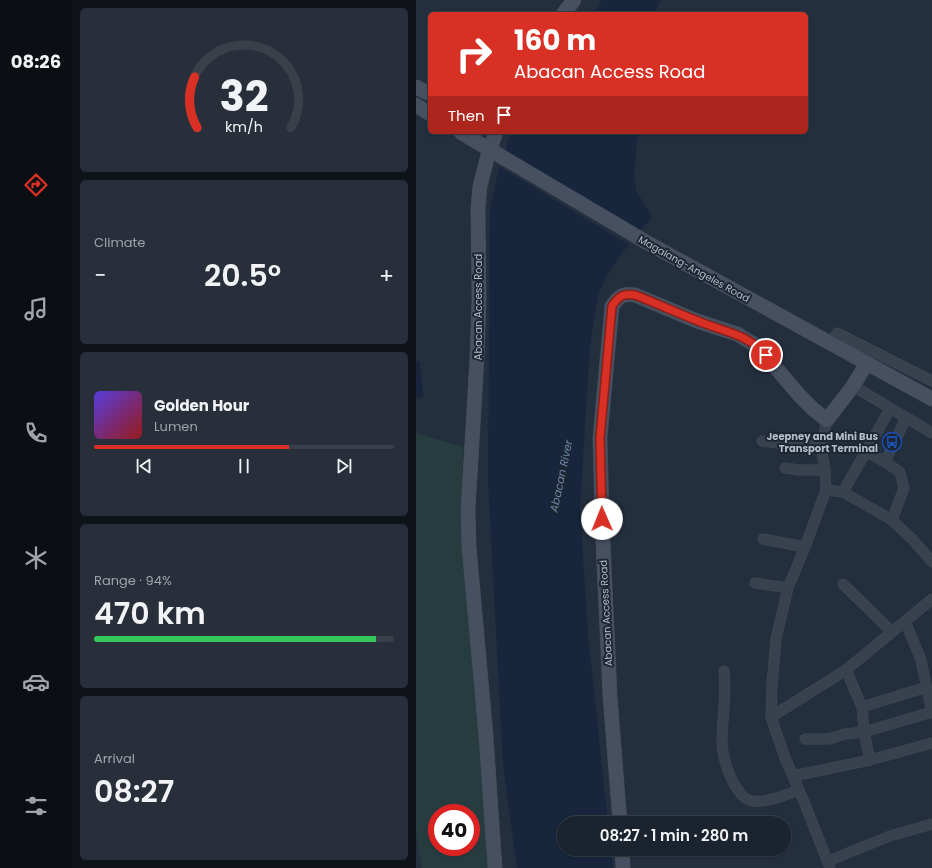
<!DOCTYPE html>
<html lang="en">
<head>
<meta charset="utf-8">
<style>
	:root { --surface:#1b232e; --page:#282f3a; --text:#f1f3f6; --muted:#a0a4aa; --line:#39404a; --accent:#d93025 }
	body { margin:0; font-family:Poppins,sans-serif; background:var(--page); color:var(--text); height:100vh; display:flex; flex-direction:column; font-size:15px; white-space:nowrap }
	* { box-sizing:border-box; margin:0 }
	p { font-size:13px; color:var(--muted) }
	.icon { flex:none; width:22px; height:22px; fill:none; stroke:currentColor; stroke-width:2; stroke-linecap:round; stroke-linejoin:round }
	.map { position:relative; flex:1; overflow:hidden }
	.panel { display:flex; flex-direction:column; gap:8px; padding:8px; background:#0f1319; width:344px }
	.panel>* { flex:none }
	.hud { position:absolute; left:12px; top:12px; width:380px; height:122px; border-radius:6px; box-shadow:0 1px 3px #0004,0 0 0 1px var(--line); background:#d93025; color:#fff; overflow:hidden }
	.speed { position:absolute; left:12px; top:804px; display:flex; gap:8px; font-size:20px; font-weight:700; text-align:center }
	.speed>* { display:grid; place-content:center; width:52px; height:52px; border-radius:50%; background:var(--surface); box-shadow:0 1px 3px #0004,0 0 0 1px var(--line); line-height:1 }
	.speed .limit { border:6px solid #d22; background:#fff; color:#111 }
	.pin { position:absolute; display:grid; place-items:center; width:34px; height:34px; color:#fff; margin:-17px; border:2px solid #fff; border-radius:50%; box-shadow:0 1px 4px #0007 }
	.me { position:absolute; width:44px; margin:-22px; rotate:359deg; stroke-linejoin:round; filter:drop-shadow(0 0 3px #0008) }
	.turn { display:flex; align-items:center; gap:14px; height:84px; padding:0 20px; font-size:18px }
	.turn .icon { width:52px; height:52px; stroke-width:2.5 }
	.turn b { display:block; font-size:28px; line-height:34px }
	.then { display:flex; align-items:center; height:38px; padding:0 20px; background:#0003; gap:8px; font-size:15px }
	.big { font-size:30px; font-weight:600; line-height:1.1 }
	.panel .card { flex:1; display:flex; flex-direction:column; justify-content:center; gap:6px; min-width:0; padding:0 14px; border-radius:6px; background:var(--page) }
	.panel .dial { align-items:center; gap:0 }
	.dial svg { height:104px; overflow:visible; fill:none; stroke:var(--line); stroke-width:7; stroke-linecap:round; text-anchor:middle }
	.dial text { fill:var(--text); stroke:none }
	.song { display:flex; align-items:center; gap:12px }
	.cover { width:48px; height:48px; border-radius:6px; background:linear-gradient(135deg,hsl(250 70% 55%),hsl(0 70% 35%)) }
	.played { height:4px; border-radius:2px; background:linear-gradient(90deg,var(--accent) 65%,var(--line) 65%) }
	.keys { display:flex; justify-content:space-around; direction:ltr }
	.heat { display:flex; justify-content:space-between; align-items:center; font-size:22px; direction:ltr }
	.charge { height:6px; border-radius:3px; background:linear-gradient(90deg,#34c759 94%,var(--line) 0) }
	.trip { position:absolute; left:141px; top:816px; width:234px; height:40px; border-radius:20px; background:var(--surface); box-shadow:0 1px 3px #0004,0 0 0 1px var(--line); font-weight:600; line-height:40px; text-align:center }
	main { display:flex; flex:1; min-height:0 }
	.dock { display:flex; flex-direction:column; width:72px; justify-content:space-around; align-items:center; background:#0b0e12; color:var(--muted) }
	.dock .icon { width:28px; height:28px }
	.dock .on { color:var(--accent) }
	.dock b { font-size:18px; color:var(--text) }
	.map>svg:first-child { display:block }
</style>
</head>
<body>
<main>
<nav class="dock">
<b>08:26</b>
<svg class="icon on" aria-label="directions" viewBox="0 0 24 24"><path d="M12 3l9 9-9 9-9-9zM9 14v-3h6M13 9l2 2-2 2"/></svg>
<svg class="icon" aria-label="music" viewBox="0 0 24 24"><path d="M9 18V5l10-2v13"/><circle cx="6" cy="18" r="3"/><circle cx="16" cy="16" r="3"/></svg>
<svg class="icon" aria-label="phone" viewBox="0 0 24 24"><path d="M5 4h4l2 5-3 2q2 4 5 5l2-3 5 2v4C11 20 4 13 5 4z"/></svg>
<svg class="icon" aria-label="climate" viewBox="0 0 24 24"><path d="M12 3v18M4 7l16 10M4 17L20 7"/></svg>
<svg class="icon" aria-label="car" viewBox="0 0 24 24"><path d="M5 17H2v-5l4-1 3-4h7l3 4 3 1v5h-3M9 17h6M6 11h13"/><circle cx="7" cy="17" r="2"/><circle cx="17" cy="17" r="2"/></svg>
<svg class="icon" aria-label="filters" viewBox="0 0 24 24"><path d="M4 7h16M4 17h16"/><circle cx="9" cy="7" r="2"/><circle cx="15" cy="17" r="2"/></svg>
</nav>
<section class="panel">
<div class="card dial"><svg viewBox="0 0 100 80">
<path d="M14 69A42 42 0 1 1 86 69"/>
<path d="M14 69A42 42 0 0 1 12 30" stroke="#d93025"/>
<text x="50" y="56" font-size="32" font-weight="700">32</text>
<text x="50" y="72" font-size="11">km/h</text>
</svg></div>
<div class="card"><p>Climate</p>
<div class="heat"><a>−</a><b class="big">20.5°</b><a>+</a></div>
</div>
<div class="card">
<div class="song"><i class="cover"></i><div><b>Golden Hour</b><p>Lumen</p></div></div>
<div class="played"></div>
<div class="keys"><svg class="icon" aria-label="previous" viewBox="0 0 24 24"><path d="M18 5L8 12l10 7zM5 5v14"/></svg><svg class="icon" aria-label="pause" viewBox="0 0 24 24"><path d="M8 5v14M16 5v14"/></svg><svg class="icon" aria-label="next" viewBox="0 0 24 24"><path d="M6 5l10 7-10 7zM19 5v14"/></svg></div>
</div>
<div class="card"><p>Range · 94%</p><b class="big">470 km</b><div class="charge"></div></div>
<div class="card"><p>Arrival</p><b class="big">08:27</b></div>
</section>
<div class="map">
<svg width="516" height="868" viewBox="0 0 516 868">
	<rect width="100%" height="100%" fill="#242f3e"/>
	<path fill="#263c3f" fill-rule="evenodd" d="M0,433l47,14 -1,62 27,359h-67l-6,-35zM21,813h34v34h-34z"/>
	<g fill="#17263c">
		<path d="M186,0h59l-7,14h-62z"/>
		<path d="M95,132h127l-4,44 2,14 16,27 -30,36 -15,22 -9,21 -8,49 -10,165 8,124 20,189h-44v26h47l2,19h-96l-14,-103 -15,-285 2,-270 8,-38z"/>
		<path d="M0,361h4l3,36 -7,1z"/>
	</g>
	<path fill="#242f3e" d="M87,150l138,83 -10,13 -133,-80z"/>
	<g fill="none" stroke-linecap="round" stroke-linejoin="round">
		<g stroke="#414a57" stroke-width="11">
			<g id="street">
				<path d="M415,344l6,-11 95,48"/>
				<path d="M437,386l79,47"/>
				<path d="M490,418l-21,44 15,10 4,16 -12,32 21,20 19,22"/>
				<path d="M411,420l-6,26 4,24 1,20 -21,57 -17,41 -12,51 -4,46 -1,32 14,41 20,46 25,64"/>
				<path d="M346,441l30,4 29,1"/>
				<path d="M451,452l18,10"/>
				<path d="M369,468l14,2h26"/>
				<path d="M410,490l17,2 49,28"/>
				<path d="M427,492l47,-83"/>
				<path d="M347,539l42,8"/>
				<path d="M339,583l33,5"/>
				<path d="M427,584l49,48"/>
				<path d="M489,621l16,39 11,53"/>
				<path d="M430,670l16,37 2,25 6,28"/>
				<path d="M308,671c3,23 -2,47 -2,70 0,15 7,37 16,49 3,5 7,10 14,11 16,2 33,-6 47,-11"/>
				<path d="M446,707l65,-20"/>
				<path d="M355,717l75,-47 86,-71"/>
				<path d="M389,739h24l16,-5 19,-2 68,-20"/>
				<path d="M377,776l77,-16 62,-17"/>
				<path d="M412,861l62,-25 42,-12"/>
			</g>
		</g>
		<g stroke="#414a57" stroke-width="15">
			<g id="secondary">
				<path d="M147,14l11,-14"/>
				<path d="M0,87l14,7"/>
				<path d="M0,105l14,9"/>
				<path d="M230,242l286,157"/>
				<path d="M204,823l-10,-127 -8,-177 -2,-81 12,-132c7,-10 11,-13 23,-11l62,26 40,13 20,12 43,50 13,13 14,11 26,-34 14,-23"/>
				<path d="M206,849l1,19"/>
				<path d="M79,868l-9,-132 -17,-189 -1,-37 9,-152 2,-59 -1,-91 2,-22 8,-31 8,-23"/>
			</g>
		</g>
		<use href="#street" stroke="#38414e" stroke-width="10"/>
		<use href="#secondary" stroke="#465061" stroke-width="14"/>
		<g stroke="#414a57" stroke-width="15" stroke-linecap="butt">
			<path id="secondary-bridge" d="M44,132l186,110"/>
		</g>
		<use href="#secondary-bridge" stroke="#465061" stroke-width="14"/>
	</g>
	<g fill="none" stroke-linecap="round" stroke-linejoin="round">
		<g stroke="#8d1f18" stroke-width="10">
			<path id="route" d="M186,519l-2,-81 12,-132c7,-10 11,-13 23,-11 21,8 42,18 63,26 26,11 48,12 68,34"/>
		</g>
		<use href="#route" stroke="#d93025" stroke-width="7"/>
	</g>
	<defs>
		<g id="bus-ring" transform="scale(1)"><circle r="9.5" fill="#1d2633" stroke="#1a4fb4" stroke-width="1.5"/><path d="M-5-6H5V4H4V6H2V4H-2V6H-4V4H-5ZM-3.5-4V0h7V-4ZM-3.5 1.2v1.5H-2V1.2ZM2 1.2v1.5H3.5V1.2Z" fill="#1a4fb4"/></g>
	</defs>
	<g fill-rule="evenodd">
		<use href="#bus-ring" x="476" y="442"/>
	</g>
	<g text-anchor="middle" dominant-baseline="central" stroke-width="4" stroke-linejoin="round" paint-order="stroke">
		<g font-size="10" fill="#b4bcc9" stroke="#1d2633">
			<text transform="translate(278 269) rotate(29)">Magalang-Angeles Road</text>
			<text transform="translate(62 307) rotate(-90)">Abacan Access Road</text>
			<text transform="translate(190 613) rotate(-93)">Abacan Access Road</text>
		</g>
		<g font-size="10" font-weight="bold" fill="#b4bcc9" stroke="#1d2633" text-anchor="end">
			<text x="462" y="436">Jeepney and Mini Bus<tspan x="462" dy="12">Transport Terminal</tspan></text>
		</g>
		<g font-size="11" font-style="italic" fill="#6d86a8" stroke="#1d2633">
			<text transform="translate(145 476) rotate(-78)">Abacan River</text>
		</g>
	</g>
</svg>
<div class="speed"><div class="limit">40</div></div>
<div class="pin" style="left:350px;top:355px;background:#d93025"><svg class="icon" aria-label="arrive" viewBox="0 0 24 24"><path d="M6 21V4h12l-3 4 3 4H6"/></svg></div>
<svg class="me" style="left:186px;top:519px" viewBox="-20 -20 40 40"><circle r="19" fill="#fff"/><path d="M0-13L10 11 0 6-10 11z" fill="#d93025"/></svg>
<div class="trip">08:27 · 1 min · 280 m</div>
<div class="hud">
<div class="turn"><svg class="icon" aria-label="right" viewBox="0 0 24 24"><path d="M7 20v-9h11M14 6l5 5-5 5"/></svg><div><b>160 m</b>Abacan Access Road</div></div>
<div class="then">Then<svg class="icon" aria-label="arrive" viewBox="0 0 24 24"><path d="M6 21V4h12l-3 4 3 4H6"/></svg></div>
</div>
</div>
</main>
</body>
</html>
